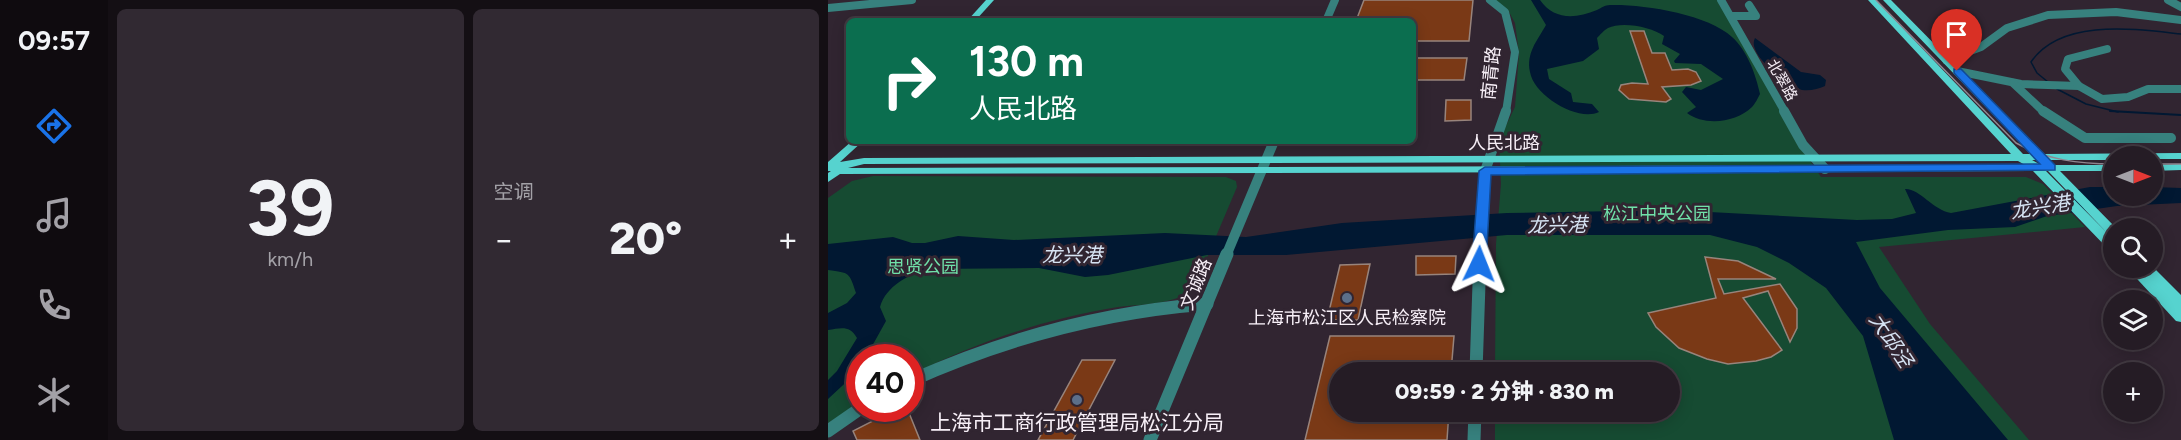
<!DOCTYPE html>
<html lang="zh">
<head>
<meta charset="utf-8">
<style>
	:root { --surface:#251c25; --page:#312932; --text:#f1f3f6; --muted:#a3a1a7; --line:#423a42; --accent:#1a73e8 }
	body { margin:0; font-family:Figtree,"Noto Sans SC",sans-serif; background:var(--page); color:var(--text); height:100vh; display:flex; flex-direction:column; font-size:22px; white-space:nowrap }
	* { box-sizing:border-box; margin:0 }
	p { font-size:20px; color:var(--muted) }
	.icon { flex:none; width:33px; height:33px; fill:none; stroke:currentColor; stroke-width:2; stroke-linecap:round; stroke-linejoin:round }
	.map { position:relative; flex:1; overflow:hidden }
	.drawer { display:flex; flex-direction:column; gap:9px; padding:9px; background:#140f14; width:720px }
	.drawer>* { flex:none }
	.top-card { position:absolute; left:18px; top:18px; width:570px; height:126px; border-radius:9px; box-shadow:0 3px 15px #0003,0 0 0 2px var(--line); background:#0b6e4f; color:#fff; overflow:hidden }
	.needle { width:39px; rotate:90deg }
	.fabs { position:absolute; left:1275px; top:146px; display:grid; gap:12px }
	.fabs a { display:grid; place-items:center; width:60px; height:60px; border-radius:50%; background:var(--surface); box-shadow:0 3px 15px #0003,0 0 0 2px var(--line); font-size:30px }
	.speed { position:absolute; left:18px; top:344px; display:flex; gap:12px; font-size:30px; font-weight:700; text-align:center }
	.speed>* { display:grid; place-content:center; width:78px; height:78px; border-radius:50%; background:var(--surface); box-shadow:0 3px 15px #0003,0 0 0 2px var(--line); line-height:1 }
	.speed .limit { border:9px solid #d22; background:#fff; color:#111 }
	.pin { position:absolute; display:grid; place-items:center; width:51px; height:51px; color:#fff; margin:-62px -26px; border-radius:50% 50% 50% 0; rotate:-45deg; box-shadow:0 0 6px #0007 }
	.pin .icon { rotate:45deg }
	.me { position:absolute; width:66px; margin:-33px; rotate:2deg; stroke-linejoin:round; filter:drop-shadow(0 0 4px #0008) }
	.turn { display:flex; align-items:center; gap:21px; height:126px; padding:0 24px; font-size:27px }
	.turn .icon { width:78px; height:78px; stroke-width:2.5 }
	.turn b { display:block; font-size:42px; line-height:51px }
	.big { font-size:45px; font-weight:800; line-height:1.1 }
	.drawer .widget { flex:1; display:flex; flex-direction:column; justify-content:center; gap:9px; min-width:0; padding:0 21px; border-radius:9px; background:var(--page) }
	.drawer .dial { align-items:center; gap:0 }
	.dial b { font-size:78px; line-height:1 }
	.heat { display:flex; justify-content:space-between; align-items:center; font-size:33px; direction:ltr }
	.drawer .tiles { flex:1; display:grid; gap:9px; grid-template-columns:repeat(2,1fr) }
	.trip { position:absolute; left:501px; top:362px; width:351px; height:60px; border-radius:30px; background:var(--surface); box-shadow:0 3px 15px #0003,0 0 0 2px var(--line); font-weight:800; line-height:60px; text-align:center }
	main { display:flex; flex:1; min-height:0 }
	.dock { display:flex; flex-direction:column; width:108px; justify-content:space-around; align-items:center; background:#0f0b0f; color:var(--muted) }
	.dock .icon { width:42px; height:42px }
	.dock .current { color:var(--accent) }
	.dock b { font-size:27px; color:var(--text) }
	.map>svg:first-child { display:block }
</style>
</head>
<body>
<main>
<nav class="dock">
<b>09:57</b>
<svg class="icon current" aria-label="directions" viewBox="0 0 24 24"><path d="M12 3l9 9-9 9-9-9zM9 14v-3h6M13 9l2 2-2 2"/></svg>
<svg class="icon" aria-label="music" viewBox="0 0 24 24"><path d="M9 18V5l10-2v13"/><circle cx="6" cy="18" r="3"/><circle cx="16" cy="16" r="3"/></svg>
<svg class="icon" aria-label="phone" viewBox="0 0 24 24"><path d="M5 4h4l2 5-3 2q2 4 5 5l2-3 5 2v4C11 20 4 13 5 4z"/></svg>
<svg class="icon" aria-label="climate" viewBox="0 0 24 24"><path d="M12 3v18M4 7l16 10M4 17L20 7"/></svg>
</nav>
<section class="drawer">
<div class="tiles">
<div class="widget dial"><b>39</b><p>km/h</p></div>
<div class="widget"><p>空调</p>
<div class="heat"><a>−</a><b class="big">20°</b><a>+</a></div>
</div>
</div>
</section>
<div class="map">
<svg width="1353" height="440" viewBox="0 0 1353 440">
	<rect width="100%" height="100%" fill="#312531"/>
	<g fill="#164b32">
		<path d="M667,0h224v5l11,14 65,119 26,39h205l17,7 42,43 -206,20 51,77 99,116h-534v-29h175v-39h-175l1,-128 5,-60 -2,-44 16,-33 4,-54 -4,-30 -7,-13z"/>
		<path d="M45,176l353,1 10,4 1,6 -42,99c-15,19 -54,18 -77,21 -74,12 -141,35 -207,68l-1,-18h-50l-1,47 -31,19v-225l24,-17z"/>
	</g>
	<g fill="#011832">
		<path d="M703,0h9c14,20 35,19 57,10 4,-2 8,-5 13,-5 32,-1 98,9 122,32 15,13 24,38 28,57 -2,4 -5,10 -8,13 -16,16 -48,19 -65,6l9,-6 -14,-15 4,-5 15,3 22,-11 -22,-15 -26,-1 -1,-2 6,-7 -18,-10 2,-8c-12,-9 -42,-15 -56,-8 -4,2 -8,7 -11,10l2,11 -16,12 -36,8 2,10 22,14 2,9 19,2 7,8c-21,10 -65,-16 -69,-40 -4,-19 7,-31 16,-47z"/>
		<path d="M927,38l46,34 19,3 6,5 -1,6c-7,3 -14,5 -23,4 -14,-4 -56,-36 -47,-52z"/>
		<path d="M1262,187h23l1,8h38l1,-8 28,1v15l-64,3 -70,10 -32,11 -67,3 -92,12 24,46 128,152h-114l-31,-104 -37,-48 -37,-25 -32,-16 -47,-12h-203l-221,20h-79l-99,20 -23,2 -46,-9 -110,1c-20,5 -43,17 -49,38l6,14 -20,36h-6l-4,16 -28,26v-19l9,-9 20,-33c-7,-13 -16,-10 -29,-8v-17l19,-10 9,-10c-7,-21 -6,-20 -28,-23v-26l65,-7 19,6h13l33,-7 56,4 151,-7 81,4 96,-14 165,-10 165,-3 185,10 35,-1 24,-6 -11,-24c14,-1 28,21 46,24z"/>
	</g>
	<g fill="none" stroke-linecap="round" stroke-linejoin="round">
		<g stroke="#011832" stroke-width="1.5">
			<path d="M1220,82l-11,-9 -6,-11c30,-44 104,-33 150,-28"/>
			<path d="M1229,89l29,15 32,8"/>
		</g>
		<path stroke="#011832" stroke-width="2" d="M1282,111l71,4"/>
	</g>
	<g fill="#7a3916" stroke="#98847c" stroke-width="1.5">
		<path d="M536,0h109l-4,41h-56v-20h-57z"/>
		<path d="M802,31h14l8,22h13l7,17 16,-1 8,3 5,9 -10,4 -29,2 9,12 -5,3 -37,-3 -10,-9 2,-5 11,-2 16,1z"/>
		<path d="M585,58h54l-3,22h-51z"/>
		<path d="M618,100h25v20l-26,1z"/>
		<path d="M588,256h40l-1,18 -39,1z"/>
		<path d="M877,257l33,4 38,18h-58l6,15 56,-10 17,25v19l-7,14 -22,-51 -25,7 39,52 -11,7 -15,4 -28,3 -21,-5 -28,-11 -23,-21 -8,-14 68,-15z"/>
		<path d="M542,264l-12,56h-31l13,-55z"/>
		<path d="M502,336h124l-3,36h-111v39h109l-2,29h-142z"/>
		<path d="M254,360h33l-42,80h-35z"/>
		<path d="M70,408h9l13,32h-63l-4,-9z"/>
	</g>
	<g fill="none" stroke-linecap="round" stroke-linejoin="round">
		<g stroke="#37817e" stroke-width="8">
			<path d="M662,0l15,12 10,40 -9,60"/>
			<path d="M893,0l64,112"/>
			<path d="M1340,0l13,7"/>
			<path d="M0,8l84,-8"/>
			<path d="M903,16h25l-7,-11"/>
			<path d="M498,21l9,-21"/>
			<path d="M1118,60l35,-13 26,-19 41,-13 68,-3 65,8"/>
			<path d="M1129,71l64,13 58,2 23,13 26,-2 20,-8h33"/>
			<path d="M1185,83l31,29"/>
			<path d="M1251,86l-14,-17 3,-10 39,-10"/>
		</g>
		<g stroke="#37817e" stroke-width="10">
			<path d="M956,111l19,34 22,24"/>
			<path d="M1215,111l42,27h86"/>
			<path d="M398,256l48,-115"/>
			<path d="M652,256l5,-85 21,-60"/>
		</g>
		<g stroke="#37817e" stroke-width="13">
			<path d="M648,372l4,-118"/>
			<path d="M82,381c96,-43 192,-69 297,-77"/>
			<path d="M0,431l33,-23"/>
			<path d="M322,440l77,-186"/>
			<path d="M646,440l1,-29"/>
		</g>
		<g fill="#56d3cf" fill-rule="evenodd">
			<path d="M158,0h8l-19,21h-8z"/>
			<path d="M1040,0h8l147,154h8l-148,-154h8l152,154 138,-1v6h-29v-3h-38v4h-65l5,5h60v6h-54l56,57h-2v9l-4,-1 -62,-65h-2l68,69v12l-4,-1 -77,-80 -1193,3 -12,8v-9l3,-2h-3v-9l24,-21h11l-23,21 24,-4 1147,-4zM1204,160h5l4,5zM1190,161l7,4 -1177,3 16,-4z"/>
			<path d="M1353,164v6l-29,1v-6z"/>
			<path d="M1324,266l29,29v27l-5,-1 -50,-54z"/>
		</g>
		<g stroke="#908690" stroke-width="1.5">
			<path d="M1048,0l140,143c31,17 63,21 98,21"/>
			<path d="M1324,164h29"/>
		</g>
	</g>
	<path fill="#1a73e8" stroke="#114b97" stroke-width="1.5" d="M1126,69h7l94,96v5l-564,5 -5,89 -7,5 -7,-5 7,-93 6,-4 555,-3 -86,-91z"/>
	<g fill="#5c6f8a" stroke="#312531" stroke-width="2">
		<circle cx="519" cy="298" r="6"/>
		<circle cx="249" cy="400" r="6"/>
	</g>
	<g text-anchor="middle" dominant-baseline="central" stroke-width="6" stroke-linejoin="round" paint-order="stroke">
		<g font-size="15" fill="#f7eff7" stroke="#312531">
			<text transform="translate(954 80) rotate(60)">北翠路</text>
		</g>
		<g font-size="18" fill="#f7eff7" stroke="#312531">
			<text transform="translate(663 73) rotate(-84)">南青路</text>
			<text x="676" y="143">人民北路</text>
			<text transform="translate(368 284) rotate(-68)">文诚路</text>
		</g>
		<g font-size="18" fill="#70e1a9" stroke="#312531">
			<text x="829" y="214">松江中央公园</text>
			<text x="95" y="267">思贤公园</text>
		</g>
		<g font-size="18" fill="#f7eff7" stroke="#312531">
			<text x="519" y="318">上海市松江区人民检察院</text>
		</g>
		<g font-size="20" font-style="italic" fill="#d6e3f3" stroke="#312531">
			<text transform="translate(1212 207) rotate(-9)">龙兴港</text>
			<text transform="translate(729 225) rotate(-1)">龙兴港</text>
			<text x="244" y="255">龙兴港</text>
			<text transform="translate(1063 340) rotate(56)">大邱泾</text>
		</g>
		<g font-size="21" fill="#f7eff7" stroke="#312531">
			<text x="249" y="422">上海市工商行政管理局松江分局</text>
		</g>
	</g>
</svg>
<div class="fabs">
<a><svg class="needle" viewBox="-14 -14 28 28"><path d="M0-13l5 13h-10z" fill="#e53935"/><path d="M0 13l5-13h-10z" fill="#a3a1a7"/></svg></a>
<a><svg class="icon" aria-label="search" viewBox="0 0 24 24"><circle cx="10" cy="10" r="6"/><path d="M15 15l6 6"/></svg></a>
<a><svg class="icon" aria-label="layers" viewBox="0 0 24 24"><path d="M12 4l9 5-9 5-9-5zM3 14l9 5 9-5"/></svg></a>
<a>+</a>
</div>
<div class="speed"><div class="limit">40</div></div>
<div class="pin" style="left:1129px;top:71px;background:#d93025"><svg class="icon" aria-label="arrive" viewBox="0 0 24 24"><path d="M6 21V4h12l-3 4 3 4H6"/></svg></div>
<svg class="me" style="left:651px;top:264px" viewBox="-20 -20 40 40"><path d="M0-17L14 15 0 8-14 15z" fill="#1a73e8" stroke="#fff" stroke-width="4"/></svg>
<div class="trip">09:59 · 2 分钟 · 830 m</div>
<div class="top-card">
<div class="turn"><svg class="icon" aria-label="right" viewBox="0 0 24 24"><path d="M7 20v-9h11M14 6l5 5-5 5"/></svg><div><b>130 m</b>人民北路</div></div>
</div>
</div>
</main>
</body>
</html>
